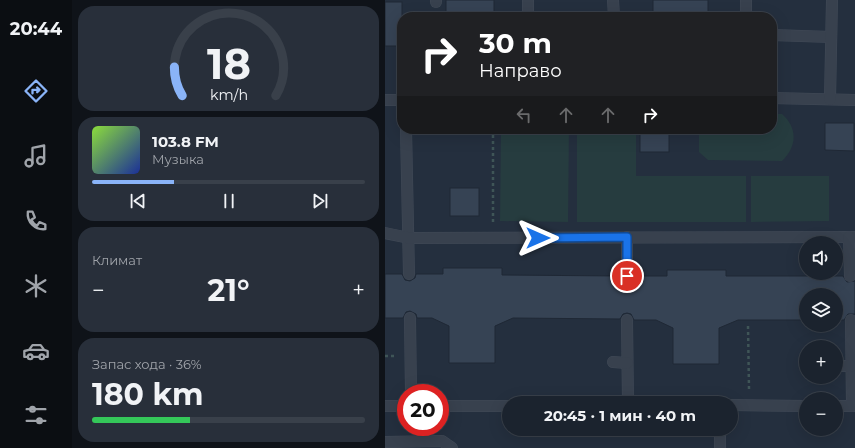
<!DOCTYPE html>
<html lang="ru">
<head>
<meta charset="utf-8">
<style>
	:root { --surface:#1b232e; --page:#282f3a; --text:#f1f3f6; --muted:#a0a4aa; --line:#39404a; --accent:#8ab4f8 }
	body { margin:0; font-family:Montserrat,sans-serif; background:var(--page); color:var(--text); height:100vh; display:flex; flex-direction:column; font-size:15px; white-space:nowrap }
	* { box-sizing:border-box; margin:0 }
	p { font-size:13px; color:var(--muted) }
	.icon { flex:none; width:22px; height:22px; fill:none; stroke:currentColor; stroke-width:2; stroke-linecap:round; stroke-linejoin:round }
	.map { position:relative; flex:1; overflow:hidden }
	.side { display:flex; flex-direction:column; gap:6px; padding:6px; background:#0f1319; width:313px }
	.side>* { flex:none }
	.top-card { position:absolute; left:12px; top:12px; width:380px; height:122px; border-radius:16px; box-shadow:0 4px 16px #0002,0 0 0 1px var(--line); background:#202124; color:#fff; overflow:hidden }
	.controls { position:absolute; left:414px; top:236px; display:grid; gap:8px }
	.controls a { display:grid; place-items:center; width:44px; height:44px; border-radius:50%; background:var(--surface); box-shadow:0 4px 16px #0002,0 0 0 1px var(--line); font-size:20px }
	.speed { position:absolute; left:12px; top:384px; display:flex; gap:8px; font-size:20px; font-weight:700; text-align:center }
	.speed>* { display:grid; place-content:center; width:52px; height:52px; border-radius:50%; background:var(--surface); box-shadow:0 4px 16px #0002,0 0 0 1px var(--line); line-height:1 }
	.speed .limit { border:6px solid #d22; background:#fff; color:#111 }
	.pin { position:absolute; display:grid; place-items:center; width:34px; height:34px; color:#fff; margin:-17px; border:2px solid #fff; border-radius:50%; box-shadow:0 1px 4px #0007 }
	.me { position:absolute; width:44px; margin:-22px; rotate:90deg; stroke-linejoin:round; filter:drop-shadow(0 0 3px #0008) }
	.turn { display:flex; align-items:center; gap:14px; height:84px; padding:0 16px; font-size:18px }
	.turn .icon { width:52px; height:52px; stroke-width:2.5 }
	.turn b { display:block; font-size:28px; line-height:34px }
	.lanes { display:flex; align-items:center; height:38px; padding:0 16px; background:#0003; justify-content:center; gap:20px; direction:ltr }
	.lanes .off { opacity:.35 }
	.big { font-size:30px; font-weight:700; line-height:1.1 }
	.side .widget { flex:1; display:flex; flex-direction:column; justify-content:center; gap:6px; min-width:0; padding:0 14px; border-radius:16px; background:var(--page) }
	.side .dial { align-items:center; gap:0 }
	.dial svg { height:104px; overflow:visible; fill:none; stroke:var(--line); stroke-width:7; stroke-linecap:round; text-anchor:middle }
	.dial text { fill:var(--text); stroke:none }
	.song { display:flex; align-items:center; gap:12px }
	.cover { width:48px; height:48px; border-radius:6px; background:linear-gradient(135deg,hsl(90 70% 55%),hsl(230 70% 35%)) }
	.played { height:4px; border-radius:2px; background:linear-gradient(90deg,var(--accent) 30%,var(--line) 30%) }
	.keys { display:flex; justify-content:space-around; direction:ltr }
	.heat { display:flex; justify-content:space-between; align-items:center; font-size:22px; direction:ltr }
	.charge { height:6px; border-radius:3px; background:linear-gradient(90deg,#34c759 36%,var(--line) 0) }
	.trip { position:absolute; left:117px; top:396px; width:236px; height:40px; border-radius:20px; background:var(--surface); box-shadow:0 4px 16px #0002,0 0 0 1px var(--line); font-weight:700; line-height:40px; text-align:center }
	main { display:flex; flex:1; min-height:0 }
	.dock { display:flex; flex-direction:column; width:72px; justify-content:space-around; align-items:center; background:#0b0e12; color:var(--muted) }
	.dock .icon { width:28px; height:28px }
	.dock .on { color:var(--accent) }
	.dock b { font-size:18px; color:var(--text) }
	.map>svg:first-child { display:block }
</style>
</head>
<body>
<main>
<nav class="dock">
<b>20:44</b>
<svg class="icon on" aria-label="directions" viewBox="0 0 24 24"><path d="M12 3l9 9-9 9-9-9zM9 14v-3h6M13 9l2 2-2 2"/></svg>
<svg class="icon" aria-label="music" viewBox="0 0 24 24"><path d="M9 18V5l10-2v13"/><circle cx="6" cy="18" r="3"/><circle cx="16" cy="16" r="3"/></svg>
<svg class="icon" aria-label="phone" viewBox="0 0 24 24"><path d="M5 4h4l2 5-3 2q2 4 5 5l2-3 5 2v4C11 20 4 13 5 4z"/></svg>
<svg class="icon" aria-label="climate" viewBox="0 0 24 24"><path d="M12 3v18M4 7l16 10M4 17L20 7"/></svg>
<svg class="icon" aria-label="car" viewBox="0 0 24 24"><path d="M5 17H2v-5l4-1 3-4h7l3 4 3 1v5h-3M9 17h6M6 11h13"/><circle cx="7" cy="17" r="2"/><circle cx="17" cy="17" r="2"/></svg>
<svg class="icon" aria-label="filters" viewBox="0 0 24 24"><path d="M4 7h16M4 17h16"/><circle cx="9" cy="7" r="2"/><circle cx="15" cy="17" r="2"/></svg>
</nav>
<section class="side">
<div class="widget dial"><svg viewBox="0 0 100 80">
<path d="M14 69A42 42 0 1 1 86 69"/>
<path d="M14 69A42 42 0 0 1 8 47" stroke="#8ab4f8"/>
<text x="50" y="56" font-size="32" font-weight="700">18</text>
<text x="50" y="72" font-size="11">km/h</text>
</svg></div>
<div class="widget">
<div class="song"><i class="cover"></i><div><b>103.8 FM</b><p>Музыка</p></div></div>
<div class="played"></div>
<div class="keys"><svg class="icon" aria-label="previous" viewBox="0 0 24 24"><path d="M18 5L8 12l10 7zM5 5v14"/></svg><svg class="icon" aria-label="pause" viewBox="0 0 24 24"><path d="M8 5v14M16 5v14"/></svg><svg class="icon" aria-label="next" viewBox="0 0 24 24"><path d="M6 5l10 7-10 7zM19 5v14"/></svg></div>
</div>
<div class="widget"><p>Климат</p>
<div class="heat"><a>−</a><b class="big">21°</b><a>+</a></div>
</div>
<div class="widget"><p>Запас хода · 36%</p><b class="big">180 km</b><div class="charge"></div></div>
</section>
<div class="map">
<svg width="470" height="448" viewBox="0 0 470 448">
	<rect width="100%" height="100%" fill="#242f3e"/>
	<g fill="#263c3f">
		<path d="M387,114h10c16,14 15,33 0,47l-74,-1 -9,-8v-23h73z"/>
		<path d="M116,129h68l-1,93 -68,-1z"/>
		<path d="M192,129h59v47h110v46h-169z"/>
		<path d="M366,176h78v45l-78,1z"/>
	</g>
	<g fill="#364354" stroke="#1f2835">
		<rect x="61" y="0" width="48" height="17"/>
		<rect x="268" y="0" width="55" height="17"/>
		<rect x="0" y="2" width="17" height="44"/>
		<path d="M440,123h29v28l-29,-1z"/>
		<rect x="255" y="129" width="29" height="23"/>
		<rect x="65" y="188" width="29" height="28"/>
		<path d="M58,268h59v7l118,1 1,4 6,3 4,-1 3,-6h33v-6h59v6h117l4,6 8,-1v33h-7l-4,6h-8v-25h-30v25h-68l-19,8v36h-46v-36l-17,-8h-22l-3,-6 -4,-1 -4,1 -3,5 -107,-1 -18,8v37h-46v-37l-17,-8h-15l-1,-4 -6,-3 -4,1 -3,6h-18v-44h17l3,6 5,1 5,-3 1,-4h27z"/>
	</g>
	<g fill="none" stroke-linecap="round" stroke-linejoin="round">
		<g stroke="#414a57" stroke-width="12">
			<g id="service">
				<path d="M51,0v2"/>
				<path d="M143,0v17"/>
				<path d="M228,0l1,17"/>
				<path d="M361,17v-17"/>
				<path d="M387,35l59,2"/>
				<path d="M387,98l83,2"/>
				<path d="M445,99l2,-99"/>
				<path d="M0,100h17"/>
				<path d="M21,129l3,145"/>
				<path d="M0,233l24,5 446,-1"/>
				<path d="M242,237v39"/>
				<path d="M464,237l1,39"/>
				<path d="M25,318l1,75"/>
				<path d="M242,320l1,83"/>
				<path d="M466,320l1,86"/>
				<path d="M228,362l14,1"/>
				<path d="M451,366h15"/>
				<path d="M346,405l75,1"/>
				<path d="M0,406h21"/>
				<path d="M55,406h69"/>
				<path d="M451,406h19"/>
				<path d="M0,442l57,-1 10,7"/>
				<path d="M335,448v-19"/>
			</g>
		</g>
		<g stroke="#3f5557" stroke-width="2.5" stroke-dasharray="3 3" stroke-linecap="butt">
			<path d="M108,129v94"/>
			<path d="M363,326l1,63"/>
			<path d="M0,356h9"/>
		</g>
		<use href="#service" stroke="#38414e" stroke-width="11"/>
	</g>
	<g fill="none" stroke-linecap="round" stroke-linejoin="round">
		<g stroke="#114b97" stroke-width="10">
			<path id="route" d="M153,238l89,-1v39"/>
		</g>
		<use href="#route" stroke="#1a73e8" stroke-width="7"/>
	</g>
</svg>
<div class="controls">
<a><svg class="icon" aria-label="sound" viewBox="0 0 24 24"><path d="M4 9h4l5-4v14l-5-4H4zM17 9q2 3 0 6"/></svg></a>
<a><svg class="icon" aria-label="layers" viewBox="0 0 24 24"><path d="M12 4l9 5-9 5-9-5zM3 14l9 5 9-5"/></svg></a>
<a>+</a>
<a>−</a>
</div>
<div class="speed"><div class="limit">20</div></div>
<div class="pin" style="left:242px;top:276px;background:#d93025"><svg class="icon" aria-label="arrive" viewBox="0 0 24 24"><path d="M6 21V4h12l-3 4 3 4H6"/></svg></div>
<svg class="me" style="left:153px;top:238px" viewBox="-20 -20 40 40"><path d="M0-17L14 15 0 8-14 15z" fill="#1a73e8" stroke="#fff" stroke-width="4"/></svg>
<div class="trip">20:45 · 1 мин · 40 m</div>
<div class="top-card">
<div class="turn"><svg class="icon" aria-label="right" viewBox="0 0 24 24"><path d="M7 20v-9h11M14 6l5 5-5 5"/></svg><div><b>30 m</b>Направо</div></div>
<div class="lanes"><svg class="icon off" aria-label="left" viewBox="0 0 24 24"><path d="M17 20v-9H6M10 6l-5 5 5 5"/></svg><svg class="icon off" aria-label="ahead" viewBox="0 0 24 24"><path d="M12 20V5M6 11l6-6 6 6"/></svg><svg class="icon off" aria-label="ahead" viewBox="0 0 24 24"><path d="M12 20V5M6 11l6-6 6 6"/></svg><svg class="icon" aria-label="right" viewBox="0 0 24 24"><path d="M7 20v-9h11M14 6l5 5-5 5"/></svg></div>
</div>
</div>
</main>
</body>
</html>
